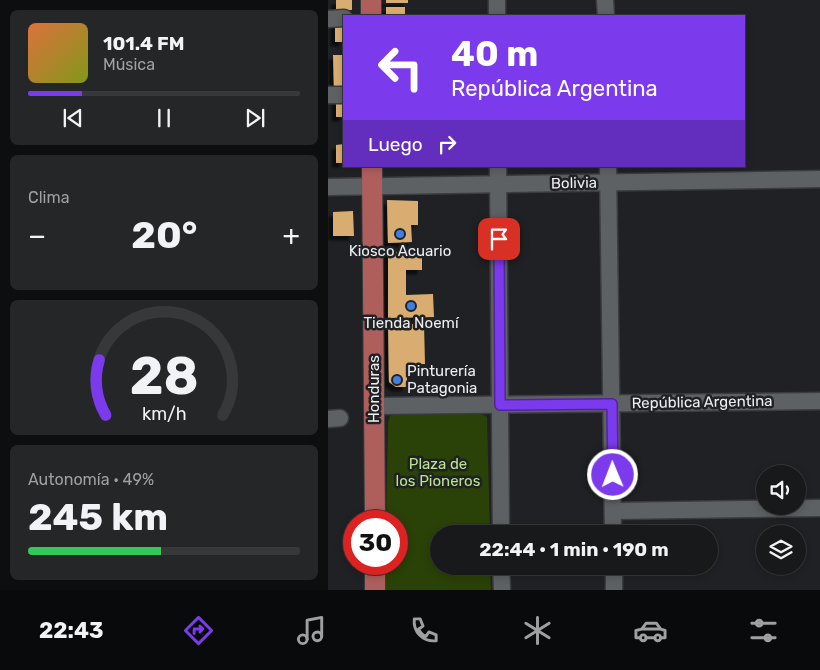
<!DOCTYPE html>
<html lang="es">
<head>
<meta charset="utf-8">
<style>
	:root { --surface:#17191b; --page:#242628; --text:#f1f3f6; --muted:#9ea0a3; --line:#36383a; --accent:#7c3aed }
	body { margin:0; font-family:Rubik,sans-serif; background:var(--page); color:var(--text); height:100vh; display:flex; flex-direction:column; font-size:19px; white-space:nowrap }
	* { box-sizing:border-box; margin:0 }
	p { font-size:16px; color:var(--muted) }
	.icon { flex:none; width:28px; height:28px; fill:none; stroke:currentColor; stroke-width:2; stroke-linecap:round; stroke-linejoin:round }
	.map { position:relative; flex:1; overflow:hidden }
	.side { display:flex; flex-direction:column; gap:10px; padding:10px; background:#0d0e0f; width:328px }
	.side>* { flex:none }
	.top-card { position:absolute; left:15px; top:15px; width:402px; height:152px; border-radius:0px; box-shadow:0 2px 8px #0003,0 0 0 1px var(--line); background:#7c3aed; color:#fff; overflow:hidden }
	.buttons { position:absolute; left:428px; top:465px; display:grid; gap:10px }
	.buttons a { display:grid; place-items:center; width:50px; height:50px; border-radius:50%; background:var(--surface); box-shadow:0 2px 8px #0003,0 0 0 1px var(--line); font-size:25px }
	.speed { position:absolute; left:15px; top:510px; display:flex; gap:10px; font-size:25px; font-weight:700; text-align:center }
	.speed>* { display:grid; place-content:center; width:65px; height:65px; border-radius:50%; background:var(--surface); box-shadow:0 2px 8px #0003,0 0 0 1px var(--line); line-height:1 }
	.speed .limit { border:8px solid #d22; background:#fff; color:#111 }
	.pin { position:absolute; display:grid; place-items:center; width:42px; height:42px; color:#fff; margin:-21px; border-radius:10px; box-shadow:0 2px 8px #0006 }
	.me { position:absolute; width:55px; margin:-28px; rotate:359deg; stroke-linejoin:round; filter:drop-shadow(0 0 4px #0008) }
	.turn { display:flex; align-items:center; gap:18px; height:105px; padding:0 25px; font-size:22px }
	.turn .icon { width:65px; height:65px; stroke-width:2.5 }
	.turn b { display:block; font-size:35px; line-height:42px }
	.then { display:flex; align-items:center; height:48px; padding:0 25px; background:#0003; gap:10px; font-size:19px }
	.big { font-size:38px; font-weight:700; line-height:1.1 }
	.side .tile { flex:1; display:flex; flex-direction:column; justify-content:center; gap:8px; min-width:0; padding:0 18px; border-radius:8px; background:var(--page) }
	.side .dial { align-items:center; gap:0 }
	.dial svg { height:130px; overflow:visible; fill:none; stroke:var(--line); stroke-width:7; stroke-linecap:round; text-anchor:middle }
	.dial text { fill:var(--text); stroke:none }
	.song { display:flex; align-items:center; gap:15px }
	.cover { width:60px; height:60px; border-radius:8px; background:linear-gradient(135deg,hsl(20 70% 55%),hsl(70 70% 35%)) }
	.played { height:5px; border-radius:2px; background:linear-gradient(90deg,var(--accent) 20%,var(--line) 20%) }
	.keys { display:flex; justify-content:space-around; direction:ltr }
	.heat { display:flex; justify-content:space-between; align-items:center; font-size:28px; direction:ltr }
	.charge { height:8px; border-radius:4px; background:linear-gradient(90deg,#34c759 49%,var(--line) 0) }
	.trip { position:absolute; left:102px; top:525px; width:288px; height:50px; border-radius:25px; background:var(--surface); box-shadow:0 2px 8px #0003,0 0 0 1px var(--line); font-weight:700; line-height:50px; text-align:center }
	.tab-bar { display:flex; height:80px; justify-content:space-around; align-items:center; background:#090a0b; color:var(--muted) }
	.tab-bar .icon { width:35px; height:35px }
	.tab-bar .selected { color:var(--accent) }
	.tab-bar b { font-size:22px; color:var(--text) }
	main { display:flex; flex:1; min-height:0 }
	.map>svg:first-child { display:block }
</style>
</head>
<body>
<main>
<section class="side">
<div class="tile">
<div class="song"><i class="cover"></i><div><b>101.4 FM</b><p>Música</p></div></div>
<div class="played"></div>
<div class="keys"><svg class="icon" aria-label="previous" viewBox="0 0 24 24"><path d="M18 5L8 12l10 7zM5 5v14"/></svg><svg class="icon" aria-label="pause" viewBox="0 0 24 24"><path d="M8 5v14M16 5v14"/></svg><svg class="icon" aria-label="next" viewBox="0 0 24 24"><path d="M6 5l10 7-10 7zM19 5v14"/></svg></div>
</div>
<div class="tile"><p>Clima</p>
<div class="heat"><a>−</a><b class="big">20°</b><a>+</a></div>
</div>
<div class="tile dial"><svg viewBox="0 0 100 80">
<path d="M14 69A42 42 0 1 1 86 69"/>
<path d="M14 69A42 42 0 0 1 10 35" stroke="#7c3aed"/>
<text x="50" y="56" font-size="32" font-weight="700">28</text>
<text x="50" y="72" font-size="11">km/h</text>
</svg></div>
<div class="tile"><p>Autonomía · 49%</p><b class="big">245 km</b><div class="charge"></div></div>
</section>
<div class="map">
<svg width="493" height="590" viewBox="0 0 493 590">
	<defs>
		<filter id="shadow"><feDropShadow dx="-4.5" dy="4.5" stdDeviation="1" flood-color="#0009"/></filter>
	</defs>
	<rect width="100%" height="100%" fill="#1f2124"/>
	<path fill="#2a4107" d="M66,413h86l7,4 3,117h-51v32h51l1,24h-105v-26h11v-43h-11l2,-99 2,-6z"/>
	<g fill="#d9ad72" filter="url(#shadow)">
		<rect x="8" y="0" width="16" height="10"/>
		<rect x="58" y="0" width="22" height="3"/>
		<rect x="58" y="7" width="19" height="9"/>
		<rect x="7" y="21" width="9" height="21"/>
		<path d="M5,55h11v34h-10z"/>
		<rect x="8" y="99" width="8" height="18"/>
		<path d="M16,144v19h-8v-18z"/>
		<path d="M59,200l31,1v24h-7l1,17 -24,1z"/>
		<path d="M25,211l1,25h-21v-24z"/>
		<path d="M94,251v19h-16v25l27,-1 1,23 -46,1v-66z"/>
		<path d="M60,324h36l1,40h-18v23h-11l-7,-5z"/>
	</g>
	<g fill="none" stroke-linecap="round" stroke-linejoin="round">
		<g stroke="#3b3c3f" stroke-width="19">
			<g id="minor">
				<path d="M169,0v16"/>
				<path d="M277,0l1,16"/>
				<path d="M0,19l16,-1"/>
				<path d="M0,95h16"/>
				<path d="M170,166l3,368"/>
				<path d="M280,166l5,368"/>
				<path d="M0,187l493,-8"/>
				<path d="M46,406l447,-5"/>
				<path d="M0,419l12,-1"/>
				<path d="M285,511l208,-3"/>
				<path d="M173,566l1,24"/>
				<path d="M286,566v24"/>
			</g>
		</g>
		<g stroke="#3b3c3f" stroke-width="22">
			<g id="major">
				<path d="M43,0v16"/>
				<path d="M44,166l3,355"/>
				<path d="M47,564v26"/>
			</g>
		</g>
		<use href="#minor" stroke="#5e6164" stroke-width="16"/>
		<use href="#major" stroke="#ae5f5c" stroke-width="20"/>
	</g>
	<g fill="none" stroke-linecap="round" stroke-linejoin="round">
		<g stroke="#51269a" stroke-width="12">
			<path id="route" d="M171,239l1,166 112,-1 1,71"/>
		</g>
		<use href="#route" stroke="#7c3aed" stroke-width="9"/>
	</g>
	<g fill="#3f7fe0" stroke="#1f2124" stroke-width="2">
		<circle cx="72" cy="234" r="5"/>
		<circle cx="83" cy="306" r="5"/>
		<circle cx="69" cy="380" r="5"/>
	</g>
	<g text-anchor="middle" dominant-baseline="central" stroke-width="5" stroke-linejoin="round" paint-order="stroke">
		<g font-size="15" fill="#eceef0" stroke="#1f2124">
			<text transform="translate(246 183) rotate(-1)">Bolivia</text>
			<text transform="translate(46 389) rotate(-90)">Honduras</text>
			<text transform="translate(374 402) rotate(-1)">República Argentina</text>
		</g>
		<g font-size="15" fill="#eceef0" stroke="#1f2124">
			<text x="72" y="251">Kiosco Acuario</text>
			<text x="83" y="323">Tienda Noemí</text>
			<text x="79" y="371" text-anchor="start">Pinturería<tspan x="79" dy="17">Patagonia</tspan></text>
		</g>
		<g font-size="15" fill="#b9e48d" stroke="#1f2124">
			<text x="110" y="464">Plaza de<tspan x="110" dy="17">los Pioneros</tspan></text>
		</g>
	</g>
</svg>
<div class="buttons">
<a><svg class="icon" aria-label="sound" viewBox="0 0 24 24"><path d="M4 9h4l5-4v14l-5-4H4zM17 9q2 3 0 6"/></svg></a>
<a><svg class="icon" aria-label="layers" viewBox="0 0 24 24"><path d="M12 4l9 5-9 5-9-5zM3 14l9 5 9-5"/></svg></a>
</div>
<div class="speed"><div class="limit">30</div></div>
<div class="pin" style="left:171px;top:239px;background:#d93025"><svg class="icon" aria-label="arrive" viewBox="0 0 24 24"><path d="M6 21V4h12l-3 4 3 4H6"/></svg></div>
<svg class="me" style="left:285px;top:475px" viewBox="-20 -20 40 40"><circle r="17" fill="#7c3aed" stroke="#fff" stroke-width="3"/><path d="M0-11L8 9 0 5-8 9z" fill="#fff"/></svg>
<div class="trip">22:44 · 1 min · 190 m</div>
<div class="top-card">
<div class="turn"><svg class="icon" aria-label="left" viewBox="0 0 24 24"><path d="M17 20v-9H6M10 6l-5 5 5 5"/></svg><div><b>40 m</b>República Argentina</div></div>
<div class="then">Luego<svg class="icon" aria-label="right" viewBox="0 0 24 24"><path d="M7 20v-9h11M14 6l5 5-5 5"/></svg></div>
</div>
</div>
</main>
<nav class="tab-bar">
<b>22:43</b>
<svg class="icon selected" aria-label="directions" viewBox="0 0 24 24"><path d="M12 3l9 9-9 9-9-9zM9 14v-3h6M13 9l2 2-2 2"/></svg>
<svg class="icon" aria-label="music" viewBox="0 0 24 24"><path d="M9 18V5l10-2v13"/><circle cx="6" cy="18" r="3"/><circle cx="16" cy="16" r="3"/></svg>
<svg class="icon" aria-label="phone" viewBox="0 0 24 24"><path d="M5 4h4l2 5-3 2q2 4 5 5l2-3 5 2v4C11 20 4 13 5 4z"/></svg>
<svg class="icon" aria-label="climate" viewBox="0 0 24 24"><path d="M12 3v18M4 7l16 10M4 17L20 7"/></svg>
<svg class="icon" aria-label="car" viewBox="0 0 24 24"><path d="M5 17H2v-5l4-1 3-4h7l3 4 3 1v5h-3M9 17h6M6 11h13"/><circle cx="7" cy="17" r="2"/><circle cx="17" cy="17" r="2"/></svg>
<svg class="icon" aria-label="filters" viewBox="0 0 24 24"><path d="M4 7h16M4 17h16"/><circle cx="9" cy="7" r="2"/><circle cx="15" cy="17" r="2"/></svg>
</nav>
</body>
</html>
